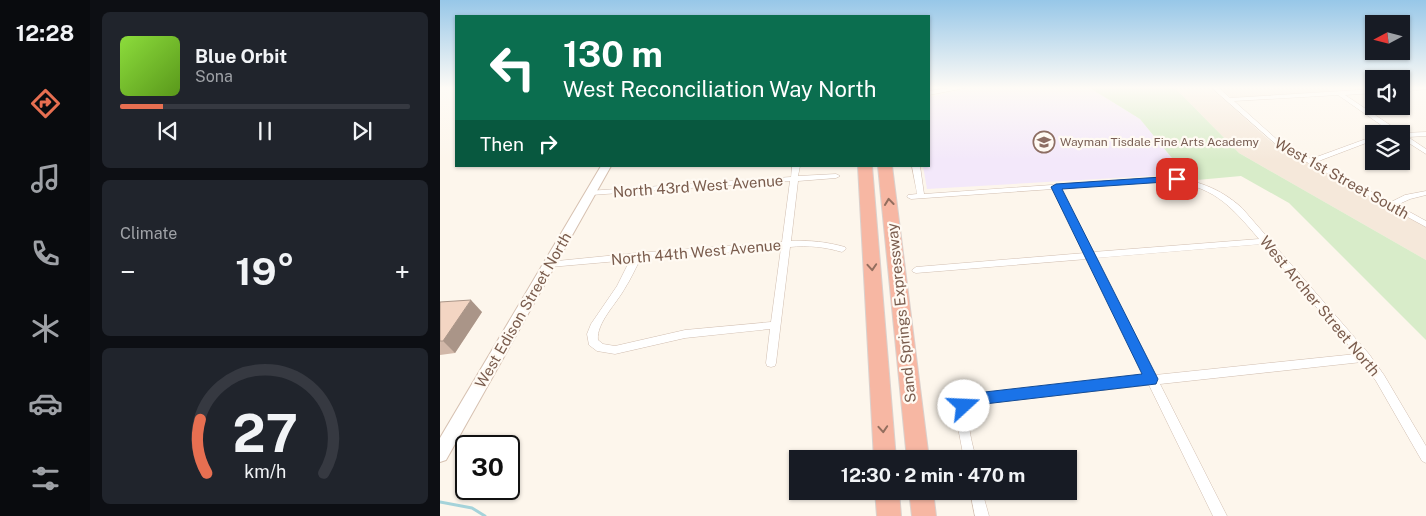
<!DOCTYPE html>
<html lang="en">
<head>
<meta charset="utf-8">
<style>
	:root { --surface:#171b24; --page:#20242c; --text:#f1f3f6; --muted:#9ea1a6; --line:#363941; --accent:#e76f51 }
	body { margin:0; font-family:"Public Sans",sans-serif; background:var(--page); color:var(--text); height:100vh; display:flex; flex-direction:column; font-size:19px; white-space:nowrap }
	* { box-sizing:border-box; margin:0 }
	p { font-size:16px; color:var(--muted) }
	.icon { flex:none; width:28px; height:28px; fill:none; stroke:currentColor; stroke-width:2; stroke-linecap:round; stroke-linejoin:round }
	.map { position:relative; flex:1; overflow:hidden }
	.details { display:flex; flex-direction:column; gap:12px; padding:12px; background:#0d0f14; width:350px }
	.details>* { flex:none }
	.top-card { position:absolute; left:15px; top:15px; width:475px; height:152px; border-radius:0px; box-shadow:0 1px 4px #0004; background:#0b6e4f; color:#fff; overflow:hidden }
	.needle { width:32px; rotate:263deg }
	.fabs { position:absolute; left:925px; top:15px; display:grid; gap:10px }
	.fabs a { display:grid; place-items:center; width:45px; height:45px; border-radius:0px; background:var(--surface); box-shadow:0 1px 4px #0004; font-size:25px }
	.speed { position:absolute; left:15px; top:435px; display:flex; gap:10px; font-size:25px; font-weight:700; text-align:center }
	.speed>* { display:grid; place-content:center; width:65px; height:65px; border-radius:50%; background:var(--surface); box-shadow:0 1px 4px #0004; line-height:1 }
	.speed .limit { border:2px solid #111; border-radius:8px; background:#fff; color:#111 }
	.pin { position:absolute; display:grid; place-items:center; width:42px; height:42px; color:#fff; margin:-21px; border-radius:10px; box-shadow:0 2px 8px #0006 }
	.me { position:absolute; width:55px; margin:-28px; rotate:70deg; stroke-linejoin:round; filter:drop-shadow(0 0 4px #0008) }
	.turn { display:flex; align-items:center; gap:18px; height:105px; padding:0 25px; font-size:22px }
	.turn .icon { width:65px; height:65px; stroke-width:2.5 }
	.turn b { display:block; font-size:35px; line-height:42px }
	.then { display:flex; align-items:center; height:48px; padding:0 25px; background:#0003; gap:10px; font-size:19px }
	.big { font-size:38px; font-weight:700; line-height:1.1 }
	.details .card { flex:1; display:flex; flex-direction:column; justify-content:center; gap:8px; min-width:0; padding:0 18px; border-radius:8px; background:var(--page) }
	.details .dial { align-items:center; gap:0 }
	.dial svg { height:130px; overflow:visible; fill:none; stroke:var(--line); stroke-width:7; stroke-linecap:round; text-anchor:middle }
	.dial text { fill:var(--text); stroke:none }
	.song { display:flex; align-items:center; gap:15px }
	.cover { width:60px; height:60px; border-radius:8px; background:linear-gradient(135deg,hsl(90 70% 55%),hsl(90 70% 35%)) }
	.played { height:5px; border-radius:2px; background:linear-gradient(90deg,var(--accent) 15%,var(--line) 15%) }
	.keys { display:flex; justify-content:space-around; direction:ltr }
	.heat { display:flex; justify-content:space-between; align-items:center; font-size:28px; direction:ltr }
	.trip { position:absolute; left:349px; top:450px; width:288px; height:50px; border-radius:0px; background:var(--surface); box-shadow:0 1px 4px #0004; font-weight:700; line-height:50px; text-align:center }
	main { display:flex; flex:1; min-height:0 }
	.tab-bar { display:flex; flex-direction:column; width:90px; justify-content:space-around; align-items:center; background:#090b0e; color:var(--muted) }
	.tab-bar .icon { width:35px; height:35px }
	.tab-bar .active { color:var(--accent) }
	.tab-bar b { font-size:22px; color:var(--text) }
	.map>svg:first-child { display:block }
</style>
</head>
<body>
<main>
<nav class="tab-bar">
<b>12:28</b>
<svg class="icon active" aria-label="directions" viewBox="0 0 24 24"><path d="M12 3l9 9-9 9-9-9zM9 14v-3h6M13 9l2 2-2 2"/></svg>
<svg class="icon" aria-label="music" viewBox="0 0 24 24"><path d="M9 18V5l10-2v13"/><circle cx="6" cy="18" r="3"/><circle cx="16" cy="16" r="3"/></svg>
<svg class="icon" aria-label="phone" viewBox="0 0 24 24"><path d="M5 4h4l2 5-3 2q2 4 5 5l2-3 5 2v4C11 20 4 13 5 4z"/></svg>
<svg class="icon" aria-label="climate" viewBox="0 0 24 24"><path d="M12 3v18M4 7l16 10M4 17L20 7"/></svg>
<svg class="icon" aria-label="car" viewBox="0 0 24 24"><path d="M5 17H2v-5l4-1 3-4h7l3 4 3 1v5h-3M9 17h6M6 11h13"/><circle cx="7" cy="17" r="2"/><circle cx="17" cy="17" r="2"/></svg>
<svg class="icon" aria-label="filters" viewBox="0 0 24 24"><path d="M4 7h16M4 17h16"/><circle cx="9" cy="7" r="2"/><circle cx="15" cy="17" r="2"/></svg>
</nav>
<section class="details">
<div class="card">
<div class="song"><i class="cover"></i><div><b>Blue Orbit</b><p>Sona</p></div></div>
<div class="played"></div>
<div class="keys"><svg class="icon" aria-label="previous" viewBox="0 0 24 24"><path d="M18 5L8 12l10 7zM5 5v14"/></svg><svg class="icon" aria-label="pause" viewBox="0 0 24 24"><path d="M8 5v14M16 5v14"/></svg><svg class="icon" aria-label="next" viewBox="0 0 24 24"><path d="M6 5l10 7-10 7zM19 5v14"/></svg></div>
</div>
<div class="card"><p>Climate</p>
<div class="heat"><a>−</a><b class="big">19°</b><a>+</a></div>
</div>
<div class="card dial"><svg viewBox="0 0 100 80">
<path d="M14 69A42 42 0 1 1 86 69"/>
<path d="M14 69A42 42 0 0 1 10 36" stroke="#e76f51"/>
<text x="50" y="56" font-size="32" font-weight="700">27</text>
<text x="50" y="72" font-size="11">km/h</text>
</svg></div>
</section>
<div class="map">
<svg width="986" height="516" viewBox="0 0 986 516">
	<rect width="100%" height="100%" fill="#fdf6ec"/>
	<g fill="#f5e8da">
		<path d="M735,88h36l58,52 13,9 144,78v33l-187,-107z"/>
		<path d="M778,88h108l7,5 -101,5z"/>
	</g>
	<path fill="#f3e8fa" d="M529,88h121l50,31 45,55 -258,15 -4,-23h6v-69z"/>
	<path fill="#d8ecc9" d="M650,88h85l64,65 187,107v80l-137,-137 -48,-27 -44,4 -6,-7 -6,1 -45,-55z"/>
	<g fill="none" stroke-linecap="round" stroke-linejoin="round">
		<path stroke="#a5d3da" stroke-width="3" d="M0,502l32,6 13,8"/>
		<g stroke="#d1beb0" stroke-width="1">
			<g id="street">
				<path d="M509,88h16l-36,7v-4z"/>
				<path d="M772,88h7l11,10 144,-9v4l-29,2 57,38 24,-1v4l-18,1 18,12v5l-25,-16v-4h-7l-56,-39 -104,6 49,44 28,14 63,-23v4l-58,22 75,40 14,-7 21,-4v4l-16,4 -13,6 29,16v6l-147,-80z"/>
				<path d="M961,88h25v1l-25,3z"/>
				<path d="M352,166h8l-2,10 38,-2 4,2 -4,2 -38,3 -7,60c19,-1 36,1 54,6l1,2 -4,3c-17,-5 -34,-7 -52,-5l-14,116 -1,3 -4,1 -4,-1 -1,-3 4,-34 -85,9 -70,16 -18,-3 -8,-6 -2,-11 4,-10 26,-38 13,-26 -80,7 -4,-3 1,-2 90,-9 145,-11 8,-61 -199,14 -4,-2 1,-2 203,-14zM341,248l-10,74 -86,8 -70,16 -12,-2 -5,-4c-2,-17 19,-37 27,-52 6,-9 10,-19 15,-28z"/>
				<path d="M472,166h8l4,28 241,-17c30,2 55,11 77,31l127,146 15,21 42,71v17l-4,-2 -46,-80 -14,-19 -202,22 67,132h-14l-64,-131 -176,20c-10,10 0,40 3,54h-12l-8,-42 4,-15 6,-5 179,-21 -58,-117 -171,14 -3,-1 -1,-2 4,-3 169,-14 -32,-64 -142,10 -4,-2 1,-2 9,-1zM725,181c48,4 64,23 94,58l-166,13 -32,-63zM823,244l93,110 -201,21 -59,-117z"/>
				<path d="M530,491h12l7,25h-14z"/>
			</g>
		</g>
		<g stroke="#d6c0b0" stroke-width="2">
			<path id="secondary" d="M161,166h10l-165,294 -6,2v-24z"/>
		</g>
		<g stroke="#dad1cd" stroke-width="2">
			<g id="highway">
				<path d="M418,166h14l24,293h-22z"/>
				<path d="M438,166h14l37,293h-22z"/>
				<path d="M435,491h24l2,25h-24z"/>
				<path d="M469,491h24l3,25h-24z"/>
			</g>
		</g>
		<use href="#street" fill="#fff" fill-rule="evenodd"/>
		<use href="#secondary" fill="#fff" fill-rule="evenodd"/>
		<use href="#highway" fill="#f7b7a3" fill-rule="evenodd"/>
	</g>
	<path fill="#d1b7a8" d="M0,302l42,10 -27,41 -15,2z"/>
	<path fill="#aa9588" d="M31,300l11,12 -27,41 -12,-12z"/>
	<path fill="#f3d5c3" stroke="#aa9588" d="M31,300l-28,41h-3v-39z"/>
	<defs><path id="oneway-chevron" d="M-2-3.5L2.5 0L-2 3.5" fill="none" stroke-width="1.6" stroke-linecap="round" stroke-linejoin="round" transform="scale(1.25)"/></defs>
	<g stroke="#936e5e">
		<use href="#oneway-chevron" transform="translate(449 202) rotate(-96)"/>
		<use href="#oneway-chevron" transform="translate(432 267) rotate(86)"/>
		<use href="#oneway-chevron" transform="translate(443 429) rotate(86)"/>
	</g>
	<linearGradient id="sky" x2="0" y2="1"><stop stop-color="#97c7e8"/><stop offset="0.55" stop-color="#fefbf6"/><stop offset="1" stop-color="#fefbf6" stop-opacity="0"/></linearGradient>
	<rect width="986" height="160" fill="url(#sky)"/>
	<path fill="#1a73e8" stroke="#114b97" d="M737,176l3,1v4l-118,8 96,190 -2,5 -180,21 -12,8 -5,-2 -3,-5c4,-9 11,-12 20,-13l166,-19 -91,-187 5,-3z"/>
	<defs>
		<g id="school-ring" transform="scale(1.125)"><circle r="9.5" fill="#fffaf3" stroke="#8d6e63" stroke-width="1.5"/><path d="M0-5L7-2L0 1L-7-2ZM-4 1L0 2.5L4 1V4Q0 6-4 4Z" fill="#8d6e63"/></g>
	</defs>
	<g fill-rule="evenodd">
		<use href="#school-ring" x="604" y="142"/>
	</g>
	<g text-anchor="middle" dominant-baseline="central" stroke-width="4.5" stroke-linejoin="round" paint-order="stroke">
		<g font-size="12" fill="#785e54" stroke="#fffaf3" text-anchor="start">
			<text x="620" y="142">Wayman Tisdale Fine Arts Academy</text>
		</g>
		<g font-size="15" fill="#7a5c4d" stroke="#fffaf3">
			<text transform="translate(902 178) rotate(29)">West 1st Street South</text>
			<text transform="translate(258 186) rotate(-4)">North 43rd West Avenue</text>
			<text transform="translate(256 252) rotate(-5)">North 44th West Avenue</text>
			<text transform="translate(880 306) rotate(50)">West Archer Street North</text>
			<text transform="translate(83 310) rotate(-60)">West Edison Street North</text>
			<text transform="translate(461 313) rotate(-96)">Sand Springs Expressway</text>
		</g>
	</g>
</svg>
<div class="fabs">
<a><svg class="needle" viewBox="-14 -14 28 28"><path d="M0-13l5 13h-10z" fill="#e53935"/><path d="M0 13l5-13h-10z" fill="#9ea1a6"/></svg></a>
<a><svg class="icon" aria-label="sound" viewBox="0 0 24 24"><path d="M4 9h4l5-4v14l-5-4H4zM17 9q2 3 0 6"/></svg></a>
<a><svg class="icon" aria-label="layers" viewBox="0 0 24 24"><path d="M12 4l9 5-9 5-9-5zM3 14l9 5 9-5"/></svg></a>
</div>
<div class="speed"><div class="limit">30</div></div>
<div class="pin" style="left:737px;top:179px;background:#d93025"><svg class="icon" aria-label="arrive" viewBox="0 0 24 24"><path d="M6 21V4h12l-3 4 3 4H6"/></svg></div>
<svg class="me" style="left:524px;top:406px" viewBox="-20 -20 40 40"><circle r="19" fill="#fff"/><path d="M0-13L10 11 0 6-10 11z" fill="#1a73e8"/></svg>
<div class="trip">12:30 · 2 min · 470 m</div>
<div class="top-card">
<div class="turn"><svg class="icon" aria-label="left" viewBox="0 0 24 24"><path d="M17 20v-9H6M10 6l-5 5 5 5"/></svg><div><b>130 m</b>West Reconciliation Way North</div></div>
<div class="then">Then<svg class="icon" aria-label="right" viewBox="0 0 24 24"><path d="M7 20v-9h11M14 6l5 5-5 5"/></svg></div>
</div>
</div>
</main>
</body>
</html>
